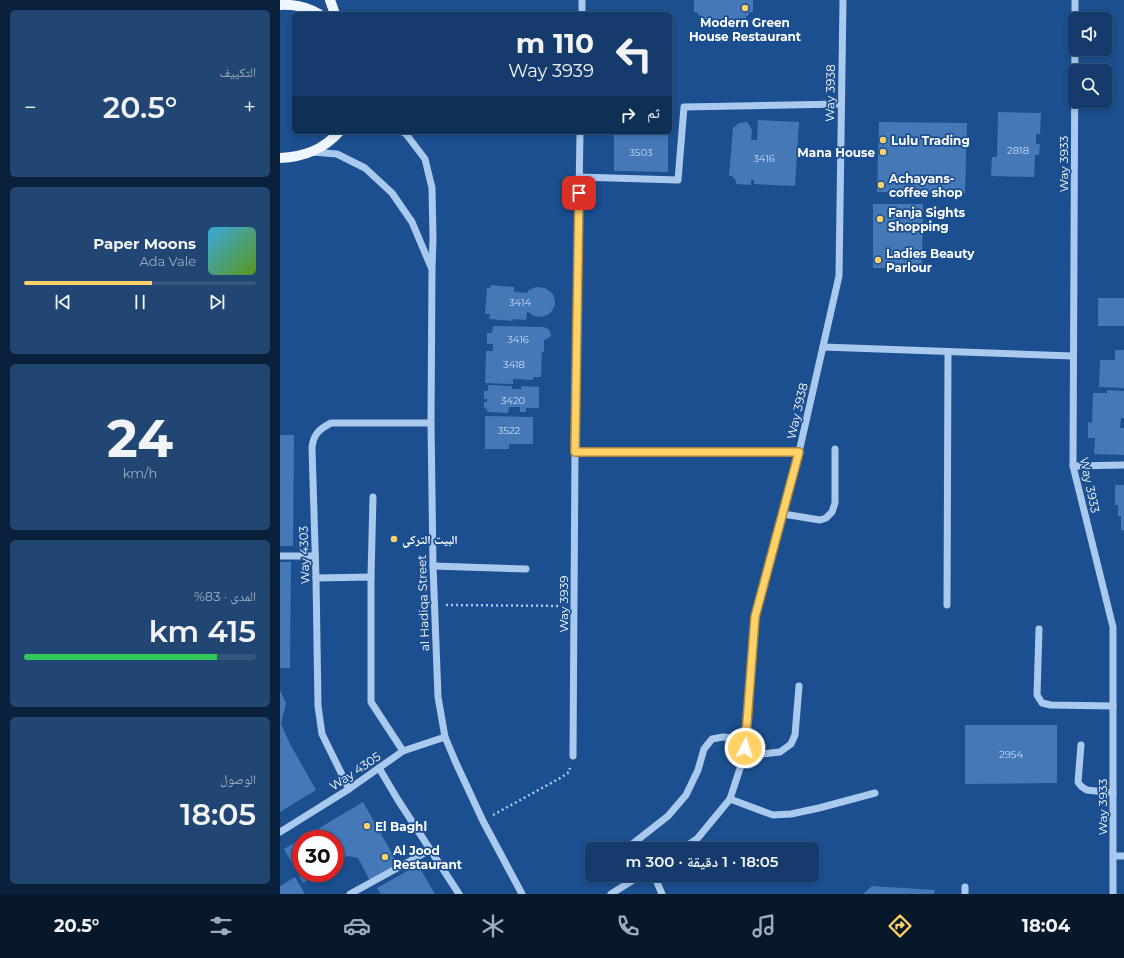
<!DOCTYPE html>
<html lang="ar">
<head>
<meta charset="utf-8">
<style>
	:root { --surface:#143b6b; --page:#214673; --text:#f1f3f6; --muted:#9dadc1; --line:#33557e; --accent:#ffd166 }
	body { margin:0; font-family:Montserrat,"Noto Naskh Arabic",sans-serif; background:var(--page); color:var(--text); direction:rtl; height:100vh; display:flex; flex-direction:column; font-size:15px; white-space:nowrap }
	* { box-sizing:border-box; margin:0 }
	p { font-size:13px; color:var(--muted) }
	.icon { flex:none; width:22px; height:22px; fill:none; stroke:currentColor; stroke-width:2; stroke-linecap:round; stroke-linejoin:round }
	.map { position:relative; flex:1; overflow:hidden; direction:ltr }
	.details { display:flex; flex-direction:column; gap:10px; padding:10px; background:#0b203b; width:280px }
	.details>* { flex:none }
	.top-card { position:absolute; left:12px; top:12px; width:380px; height:122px; border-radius:6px; box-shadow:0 2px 6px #0003,0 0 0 1px var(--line); direction:rtl; background:#143b6b; color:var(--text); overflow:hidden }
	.controls { position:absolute; left:788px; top:12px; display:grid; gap:8px }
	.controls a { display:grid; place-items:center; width:44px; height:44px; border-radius:6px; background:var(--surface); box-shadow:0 2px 6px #0003,0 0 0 1px var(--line); font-size:20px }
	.speed { position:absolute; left:12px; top:830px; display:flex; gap:8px; font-size:20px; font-weight:700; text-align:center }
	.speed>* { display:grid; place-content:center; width:52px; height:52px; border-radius:50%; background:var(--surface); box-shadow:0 2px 6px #0003,0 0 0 1px var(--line); line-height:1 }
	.speed .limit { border:6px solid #d22; background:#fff; color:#111 }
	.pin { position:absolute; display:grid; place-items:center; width:34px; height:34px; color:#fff; margin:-17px; border-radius:8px; box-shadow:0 2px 6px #0006 }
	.me { position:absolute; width:44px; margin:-22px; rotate:5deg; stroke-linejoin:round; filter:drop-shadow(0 0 3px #0008) }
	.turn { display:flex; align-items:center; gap:14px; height:84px; padding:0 12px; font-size:18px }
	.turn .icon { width:52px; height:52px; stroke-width:2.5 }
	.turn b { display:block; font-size:28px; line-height:34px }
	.then { display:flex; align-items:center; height:38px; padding:0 12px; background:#0003; gap:8px; font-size:15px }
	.big { font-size:30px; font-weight:600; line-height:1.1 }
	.details .widget { flex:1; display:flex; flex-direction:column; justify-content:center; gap:6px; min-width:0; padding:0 14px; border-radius:6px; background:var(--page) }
	.details .dial { align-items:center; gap:0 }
	.dial b { font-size:52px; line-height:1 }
	.song { display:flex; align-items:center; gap:12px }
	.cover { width:48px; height:48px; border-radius:6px; background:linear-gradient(135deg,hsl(200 70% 55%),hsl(90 70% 35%)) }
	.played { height:4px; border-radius:2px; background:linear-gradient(90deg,var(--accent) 55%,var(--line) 55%) }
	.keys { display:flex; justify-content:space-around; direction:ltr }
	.heat { display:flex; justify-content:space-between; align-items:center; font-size:22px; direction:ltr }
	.charge { height:6px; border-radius:3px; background:linear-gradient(90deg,#34c759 83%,var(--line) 0) }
	.trip { position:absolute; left:305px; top:842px; width:234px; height:40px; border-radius:6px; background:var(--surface); box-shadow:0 2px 6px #0003,0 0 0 1px var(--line); font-weight:600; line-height:40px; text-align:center; direction:rtl }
	.menu { display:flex; height:64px; justify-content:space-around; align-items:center; background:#08182b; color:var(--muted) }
	.menu .icon { width:28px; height:28px }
	.menu .current { color:var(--accent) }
	.menu b { font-size:18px; color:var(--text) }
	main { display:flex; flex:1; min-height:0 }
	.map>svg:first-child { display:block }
</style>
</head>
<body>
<main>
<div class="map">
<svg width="844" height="894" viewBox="0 0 844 894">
	<rect width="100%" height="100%" fill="#1b4f8f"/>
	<g fill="#4478b7">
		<path d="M414,0h59v12h-4l-1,4h-2v3h-44v-3l-4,-1 -1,-3h-3z"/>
		<path d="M718,112l43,1 -1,21h-4v10h4l-1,11h-4l-1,22 -43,-1 1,-19h5z"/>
		<path d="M478,120l41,2 -4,64 -41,-2v-4h-3v5l-15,-1v-3l-4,-5h-3l4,-48 6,-5 7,-1 2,1 4,7 -1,10h6z"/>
		<path d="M599,122l88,1 -2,70 -88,-1z"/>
		<path d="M334,132h54v40l-54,-1z"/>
		<path d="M593,204h50l-1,64h-49z"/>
		<path d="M211,285l23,2v5l13,1 2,-3 8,-3 8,1 7,5 2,3 1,8 -3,7 -3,3 -7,3 -7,-1 -3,-1 -2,-2 -3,-1 -1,8 -13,-1v2l-24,-2 1,-5h-5l2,-26h3z"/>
		<rect x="818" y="298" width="26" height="28"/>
		<path d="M213,326l51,1 4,2 2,2 1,5 -4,3 -3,1v12h-2l-1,25h-8v3l-20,-1v5l-28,-1 1,-32h7v-7h-6v-11h5z"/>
		<path d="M835,350h9v38l-25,-1 1,-27h15z"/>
		<path d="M208,385l24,1v3h9v-3l18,1v21h-13v4h-6v-5h-11l-1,6 -21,-1v-3l-3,-1v-6h3v-3h-3v-8h4z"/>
		<path d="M827,390l17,1v27h-3l-1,10h4v27l-30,-1 1,-16h-7v-16l4,1 1,-30h14z"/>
		<path d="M205,416l48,1v27h-24v5h-24z"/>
		<path d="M0,435h14l-1,111h-13z"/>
		<path d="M835,485h9v45h-3v-14h-3v-11h-3z"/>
		<path d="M0,562h11l-1,106h-10z"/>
		<path d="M0,690l6,13 -5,21 9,20 26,46 -36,22z"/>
		<path d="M685,725h92v58l-92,1z"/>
		<path d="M83,802l35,62 -28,17 -12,-23 -11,-2 -12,7v-24h-34z"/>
		<path d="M21,839v34h18l-16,10 -19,-34z"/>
		<path d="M138,865l17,29h-54l-4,-6z"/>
		<path d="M15,877l10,17h-25v-8z"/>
		<path d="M592,886l63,4 -1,4h-71z"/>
	</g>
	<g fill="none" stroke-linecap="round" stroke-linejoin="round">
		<g stroke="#a9c9ee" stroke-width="2.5" stroke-dasharray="2 3" stroke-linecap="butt">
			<path d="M166,605l117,1"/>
			<path d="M213,815l69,-38 7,-5 1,-4"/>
		</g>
		<g stroke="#a9c9ee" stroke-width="7">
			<path d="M302,14v-14"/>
			<path d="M795,19v-19"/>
			<path d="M795,29l-2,437 40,161v267"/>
			<path d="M123,132l3,2 19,25 7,29 1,50 -1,31 -1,154 2,143 5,131 7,40 11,26 27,58 39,73"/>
			<path d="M32,152l25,2 28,14 27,25 20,29 19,45"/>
			<path d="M299,177l99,3 6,-73 157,-3"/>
			<path d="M543,347l250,9"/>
			<path d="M295,452h224"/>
			<path d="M793,466l51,-1"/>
			<path d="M503,514l37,6 6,-2 6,-6 3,-9v-54"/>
			<path d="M0,556h35"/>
			<path d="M153,566l93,3"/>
			<path d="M91,577l2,-80"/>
			<path d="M36,578l55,-1v125l32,49"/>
			<path d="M667,605l1,-253"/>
			<path d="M759,629l-2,66 5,8 9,2 62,1"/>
			<path d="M801,745l-3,37c2,4 5,6 9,8l26,3"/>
			<path d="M293,756l2,-304 5,-320"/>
			<path d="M464,756l36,-4 11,-8 4,-9 4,-49"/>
			<path d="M99,768l19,32 61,94"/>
			<path d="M69,789l-27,-55 -4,-28 -2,-128 -4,-130c1,-13 7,-19 19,-25h100"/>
			<path d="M450,799l43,16 18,-1 28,-6 56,-15"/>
			<path d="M0,832l69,-43 54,-38 42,-14"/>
			<path d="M346,849l42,-33 18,-21 12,-25 6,-21 8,-10 11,-2 23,2"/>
			<path d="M402,849l15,-10 33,-40 14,-43 11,-139 44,-165 40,-176 4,-276"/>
			<path d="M833,856h11"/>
			<path d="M374,875l8,19"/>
			<path d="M685,887v7"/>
			<path d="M70,894l80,-44"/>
			<path d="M331,894l30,-19"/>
		</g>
		<g stroke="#f0f6ff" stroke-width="10">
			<path d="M50,0l5,14"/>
			<path d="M0,5c14,-1 27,2 39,9"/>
			<path d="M0,158c24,-1 43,-8 59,-26"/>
		</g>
	</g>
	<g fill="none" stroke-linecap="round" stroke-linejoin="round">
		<g stroke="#a68842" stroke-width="10">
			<path id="route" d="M299,193l-4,259h224l-44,165 -10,131"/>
		</g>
		<use href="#route" stroke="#ffd166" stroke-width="7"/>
	</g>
	<g fill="#ffd166" stroke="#1b4f8f" stroke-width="1.5">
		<circle cx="465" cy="8" r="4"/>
		<circle cx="603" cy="140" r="4"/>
		<circle cx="603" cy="152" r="4"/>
		<circle cx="601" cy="185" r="4"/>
		<circle cx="600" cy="219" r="4"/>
		<circle cx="598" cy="260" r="4"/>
		<circle cx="114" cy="539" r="4"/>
		<circle cx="87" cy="826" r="4"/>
		<circle cx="105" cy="857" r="4"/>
	</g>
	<g text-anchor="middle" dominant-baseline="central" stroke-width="3.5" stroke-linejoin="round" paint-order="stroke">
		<g font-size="10" fill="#d0dded">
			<text x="738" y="150">2818</text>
			<text x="361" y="152">3503</text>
			<text x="484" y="158">3416</text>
			<text x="240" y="302">3414</text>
			<text x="238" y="339">3416</text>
			<text x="234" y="364">3418</text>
			<text x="233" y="400">3420</text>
			<text x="229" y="430">3522</text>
			<text x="731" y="754">2954</text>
		</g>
		<g font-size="12" font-weight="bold" fill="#fff" stroke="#1b4f8f" text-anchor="start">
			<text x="465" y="22" text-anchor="middle">Modern Green<tspan x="465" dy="14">House Restaurant</tspan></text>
			<text x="611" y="140">Lulu Trading</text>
			<text x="595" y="152" text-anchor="end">Mana House</text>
			<text x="609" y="178">Achayans-<tspan x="609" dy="14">coffee shop</tspan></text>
			<text x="608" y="212">Fanja Sights<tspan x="608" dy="14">Shopping</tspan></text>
			<text x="606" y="253">Ladies Beauty<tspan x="606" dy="14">Parlour</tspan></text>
			<text x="122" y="539">البيت التركي</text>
			<text x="95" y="826">El Baghl</text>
			<text x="113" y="850">Al Jood<tspan x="113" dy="14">Restaurant</tspan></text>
		</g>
		<g font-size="12" fill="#fff" stroke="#1b4f8f">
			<text transform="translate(550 93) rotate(-89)">Way 3938</text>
			<text transform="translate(783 164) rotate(-90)">Way 3933</text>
			<text transform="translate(517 411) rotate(-77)">Way 3938</text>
			<text transform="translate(810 485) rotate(78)">Way 3933</text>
			<text transform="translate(24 555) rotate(-92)">Way 4303</text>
			<text transform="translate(143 603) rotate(-92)">al Hadiqa Street</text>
			<text transform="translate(283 604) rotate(-90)">Way 3939</text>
			<text transform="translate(75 771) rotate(-34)">Way 4305</text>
			<text transform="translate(822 807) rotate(-90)">Way 3933</text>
		</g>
	</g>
</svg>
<div class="controls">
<a><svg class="icon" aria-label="sound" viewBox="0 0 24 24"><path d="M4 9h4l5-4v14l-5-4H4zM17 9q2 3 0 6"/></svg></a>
<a><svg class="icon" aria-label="search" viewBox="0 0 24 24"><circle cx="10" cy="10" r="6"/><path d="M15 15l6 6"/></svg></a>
</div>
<div class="speed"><div class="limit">30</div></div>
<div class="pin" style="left:299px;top:193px;background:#d93025"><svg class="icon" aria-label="arrive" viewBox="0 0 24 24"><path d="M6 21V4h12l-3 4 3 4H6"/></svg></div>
<svg class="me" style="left:465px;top:748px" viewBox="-20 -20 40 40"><circle r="17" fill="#ffd166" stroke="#fff" stroke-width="3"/><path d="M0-11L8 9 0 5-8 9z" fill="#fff"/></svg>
<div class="trip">18:05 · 1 دقيقة · 300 m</div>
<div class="top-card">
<div class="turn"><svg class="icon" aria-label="left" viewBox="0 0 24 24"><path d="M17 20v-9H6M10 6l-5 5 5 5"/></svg><div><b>110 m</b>Way 3939</div></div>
<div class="then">ثم<svg class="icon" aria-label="right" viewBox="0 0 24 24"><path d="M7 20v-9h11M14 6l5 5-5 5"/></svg></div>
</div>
</div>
<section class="details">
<div class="widget"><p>التكييف</p>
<div class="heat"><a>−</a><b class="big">20.5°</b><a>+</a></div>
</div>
<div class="widget">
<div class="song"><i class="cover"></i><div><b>Paper Moons</b><p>Ada Vale</p></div></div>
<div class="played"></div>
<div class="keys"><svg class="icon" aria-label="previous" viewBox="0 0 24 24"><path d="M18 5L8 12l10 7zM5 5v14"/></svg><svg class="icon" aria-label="pause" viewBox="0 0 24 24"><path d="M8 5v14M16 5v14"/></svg><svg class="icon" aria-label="next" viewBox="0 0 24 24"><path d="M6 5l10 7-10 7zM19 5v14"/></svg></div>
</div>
<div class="widget dial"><b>24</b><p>km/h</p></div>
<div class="widget"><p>المدى · 83%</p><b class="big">415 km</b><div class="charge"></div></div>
<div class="widget"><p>الوصول</p><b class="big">18:05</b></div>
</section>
</main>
<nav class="menu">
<b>18:04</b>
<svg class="icon current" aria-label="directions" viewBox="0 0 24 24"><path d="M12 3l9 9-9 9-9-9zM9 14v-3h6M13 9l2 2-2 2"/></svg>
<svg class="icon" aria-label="music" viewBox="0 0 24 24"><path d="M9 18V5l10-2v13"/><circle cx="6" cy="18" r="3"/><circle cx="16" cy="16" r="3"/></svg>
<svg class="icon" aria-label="phone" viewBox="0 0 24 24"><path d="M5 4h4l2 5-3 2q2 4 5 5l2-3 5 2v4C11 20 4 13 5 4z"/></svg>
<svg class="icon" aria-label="climate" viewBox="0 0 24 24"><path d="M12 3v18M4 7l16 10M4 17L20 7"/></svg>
<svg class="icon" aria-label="car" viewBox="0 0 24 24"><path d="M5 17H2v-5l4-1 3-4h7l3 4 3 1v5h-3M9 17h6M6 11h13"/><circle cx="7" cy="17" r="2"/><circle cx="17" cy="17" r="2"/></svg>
<svg class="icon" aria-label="filters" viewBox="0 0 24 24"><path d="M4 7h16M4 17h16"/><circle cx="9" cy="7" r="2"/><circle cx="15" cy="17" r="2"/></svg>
<b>20.5°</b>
</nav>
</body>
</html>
